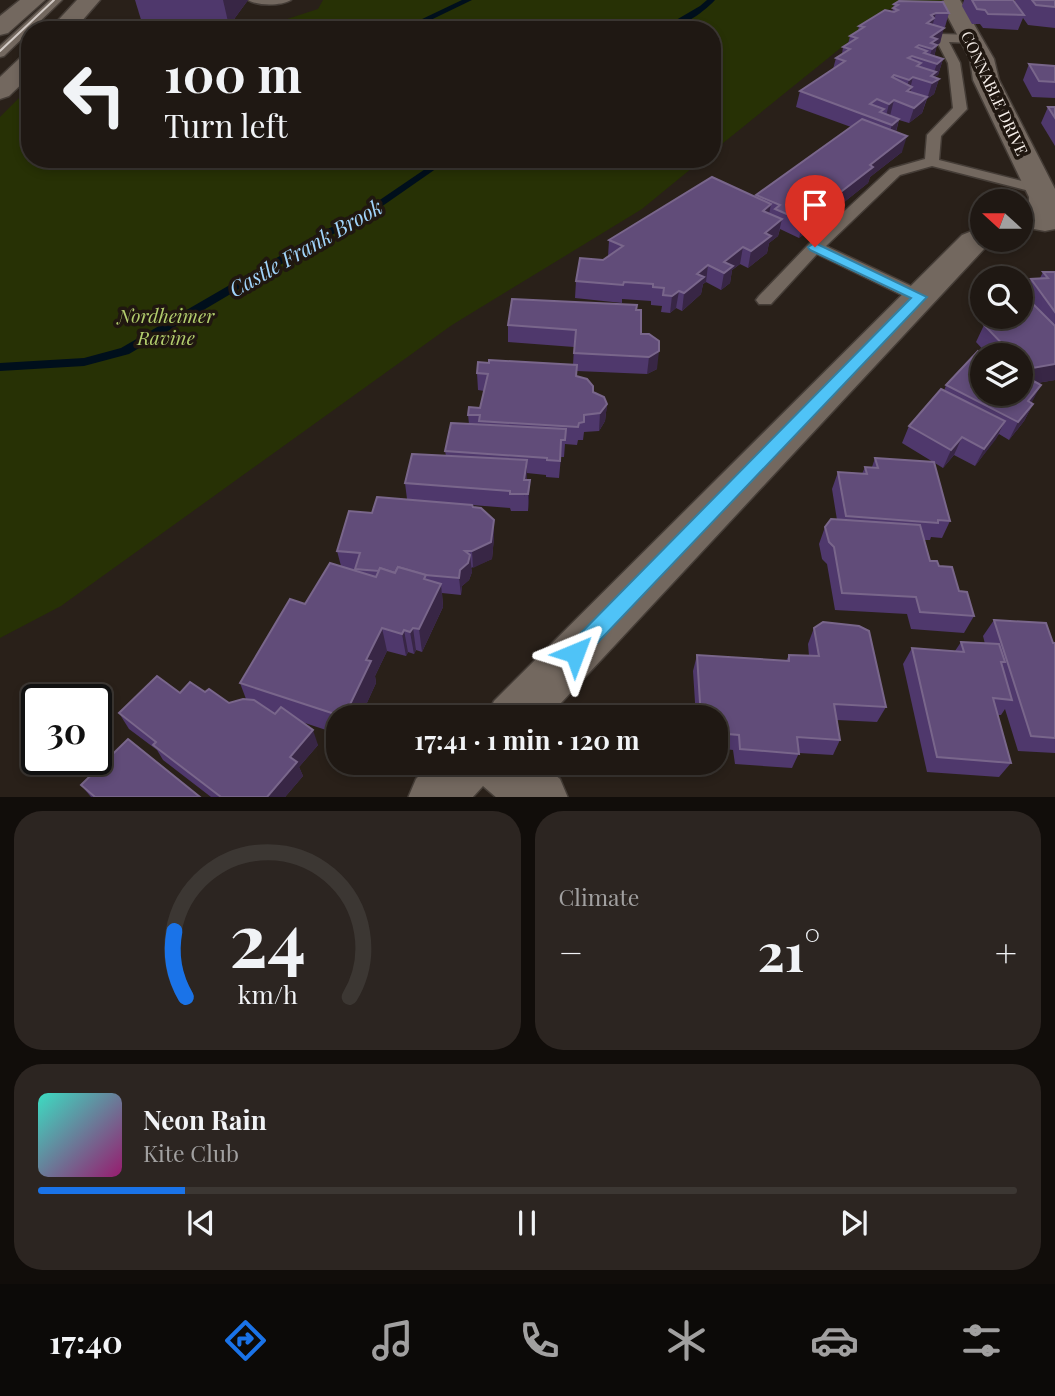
<!DOCTYPE html>
<html lang="en">
<head>
<meta charset="utf-8">
<style>
	:root { --surface:#1f1813; --page:#2c2521; --text:#f1f3f6; --muted:#a1a0a0; --line:#3c3733; --accent:#1a73e8 }
	body { margin:0; font-family:"Playfair Display",serif; background:var(--page); color:var(--text); height:100vh; display:flex; flex-direction:column; font-size:26px; white-space:nowrap }
	* { box-sizing:border-box; margin:0 }
	p { font-size:23px; color:var(--muted) }
	.icon { flex:none; width:38px; height:38px; fill:none; stroke:currentColor; stroke-width:2; stroke-linecap:round; stroke-linejoin:round }
	.map { position:relative; height:797px; overflow:hidden }
	.sheet { display:flex; flex-direction:column; gap:14px; padding:14px; background:#110d0a; flex:1 }
	.sheet>* { flex:none }
	.guide { position:absolute; left:21px; top:21px; width:700px; height:147px; border-radius:28px; box-shadow:0 4px 10px #0003,0 0 0 2px var(--line); background:#1f1813; color:var(--text); overflow:hidden }
	.needle { width:46px; rotate:291deg }
	.fabs { position:absolute; left:970px; top:189px; display:grid; gap:14px }
	.fabs a { display:grid; place-items:center; width:63px; height:63px; border-radius:50%; background:var(--surface); box-shadow:0 4px 10px #0003,0 0 0 2px var(--line); font-size:35px }
	.speed { position:absolute; left:21px; top:684px; display:flex; gap:14px; font-size:35px; font-weight:700; text-align:center }
	.speed>* { display:grid; place-content:center; width:91px; height:91px; border-radius:50%; background:var(--surface); box-shadow:0 4px 10px #0003,0 0 0 2px var(--line); line-height:1 }
	.speed .limit { border:4px solid #111; border-radius:10px; background:#fff; color:#111 }
	.pin { position:absolute; display:grid; place-items:center; width:60px; height:60px; color:#fff; margin:-72px -30px; border-radius:50% 50% 50% 0; rotate:-45deg; box-shadow:0 0 7px #0007 }
	.pin .icon { rotate:45deg }
	.me { position:absolute; width:77px; margin:-38px; rotate:44deg; stroke-linejoin:round; filter:drop-shadow(0 0 5px #0008) }
	.turn { display:flex; align-items:center; gap:24px; height:147px; padding:0 28px; font-size:32px }
	.turn .icon { width:91px; height:91px; stroke-width:2.5 }
	.turn b { display:block; font-size:49px; line-height:60px }
	.big { font-size:52px; font-weight:700; line-height:1.1 }
	.sheet .card { flex:1; display:flex; flex-direction:column; justify-content:center; gap:10px; min-width:0; padding:0 24px; border-radius:28px; background:var(--page) }
	.sheet .dial { align-items:center; gap:0 }
	.dial svg { height:182px; overflow:visible; fill:none; stroke:var(--line); stroke-width:7; stroke-linecap:round; text-anchor:middle }
	.dial text { fill:var(--text); stroke:none }
	.song { display:flex; align-items:center; gap:21px }
	.cover { width:84px; height:84px; border-radius:10px; background:linear-gradient(135deg,hsl(170 70% 55%),hsl(320 70% 35%)) }
	.played { height:7px; border-radius:4px; background:linear-gradient(90deg,var(--accent) 15%,var(--line) 15%) }
	.keys { display:flex; justify-content:space-around; direction:ltr }
	.heat { display:flex; justify-content:space-between; align-items:center; font-size:38px; direction:ltr }
	.sheet .tiles { flex:1; display:grid; gap:14px; grid-template-columns:1fr 1fr }
	.card:last-child { grid-column:span 2 }
	.trip { position:absolute; left:326px; top:705px; width:402px; height:70px; border-radius:28px; background:var(--surface); box-shadow:0 4px 10px #0003,0 0 0 2px var(--line); font-weight:700; line-height:70px; text-align:center }
	.tabs { display:flex; height:112px; justify-content:space-around; align-items:center; background:#0c0a08; color:var(--muted) }
	.tabs .icon { width:49px; height:49px }
	.tabs .on { color:var(--accent) }
	.tabs b { font-size:32px; color:var(--text) }
	.map>svg:first-child { display:block }
</style>
</head>
<body>
<div class="map">
<svg width="1055" height="798" viewBox="0 0 1055 798">
	<rect width="100%" height="100%" fill="#292019"/>
	<g fill="#273105">
		<path d="M323,0h633l-13,8 -54,1 -177,143v-122h-459l65,-21z"/>
		<path d="M30,87v72h673l-61,50 -190,116 -391,281 -61,32v-521z"/>
	</g>
	<g fill="none" stroke-linecap="round" stroke-linejoin="round">
		<g fill="#000f1c" fill-rule="evenodd">
			<path d="M462,0h10l-62,30h-11z"/>
			<path d="M707,0h8c-13,14 -37,30 -56,30l41,-24z"/>
			<path d="M440,159h10l-79,55 -47,25 -195,115 -45,12 -84,5v-8l84,-5 37,-10 195,-113 49,-25z"/>
		</g>
		<g stroke="#453d37" stroke-width="3">
			<g id="service">
				<path d="M50,0h12l-58,56 -4,1v-11z"/>
				<path d="M248,0h43c-10,6 -33,6 -43,0z"/>
				<path d="M941,34l31,1 6,4 -6,4 -23,-1 11,21 7,46 -26,27 -2,24 107,27 2,3 -7,4 -109,-28 -32,9 -74,71 100,47 3,4 -3,4h-12l-97,-47 -46,50h-12l-3,-4 3,-4 50,-52 81,-75 35,-10 2,-24 26,-27 -5,-45 -13,-25z"/>
			</g>
		</g>
		<g stroke="#453d37" stroke-width="3">
			<g id="minor">
				<path d="M944,0h16l34,59 5,21 56,109v40l-10,2 -11,-2 -5,-7v-25l-56,-117 -3,-21 -29,-55z"/>
				<path d="M982,227v13h14l-12,9 -437,469h-61l8,-17 468,-466z"/>
				<path d="M431,763h109l20,16 8,19h-71l-14,-12 -11,12h-64l8,-19z"/>
			</g>
		</g>
		<g stroke="#453d37" stroke-width="3">
			<g id="secondary">
				<path d="M20,0h25l-37,33 -8,2v-19z"/>
				<path d="M77,0h23l-26,30h-25z"/>
				<path d="M30,55v21l-21,20 -9,3v-22l21,-20z"/>
			</g>
		</g>
		<use href="#service" fill="#73685f" fill-rule="evenodd"/>
		<use href="#minor" fill="#73685f" fill-rule="evenodd"/>
		<use href="#secondary" fill="#73685f" fill-rule="evenodd"/>
		<path stroke="#d2cac5" stroke-width="2" d="M0,51l54,-51"/>
	</g>
	<g fill="#4f386c">
		<path d="M135,0h113l-19,26 -87,-3z"/>
		<path d="M964,0h49l2,2v-2h40v28l-27,-3 -5,-7 -5,12 -35,-2 -3,-4h-8l-10,-18z"/>
		<path d="M894,4l55,9 -4,14h-2l-3,16 -3,2 -3,12 9,2 -5,16 -4,2 5,2 -5,15 -7,5 -5,14 -13,10 -10,-3 -3,12 6,20 -32,25 -2,6 -69,55 -19,-9 -2,7 -9,7 -2,10 -19,15 -8,-4 -8,6 -2,13 -9,7 -15,-8 -3,2 -2,10 -19,17 -6,-3 -6,5 -9,-1 1,-6 -11,-1v-4l-29,-2v4l-47,-5 1,-17 32,-24 1,-17 147,-43v-2l95,-68 -55,-20 4,-16 33,-22 3,-11 6,-4 1,-7 5,-3 2,-8 8,-5 1,-5 33,-14z"/>
		<path d="M1029,64l26,2v32l-23,-1 -9,-17z"/>
		<path d="M1048,107h7v39l-14,-23z"/>
		<path d="M1043,272h12v108l-18,3 -6,20 2,1 -9,17 -15,19 -10,-6 -24,32 -21,-11 -11,13 -41,-25 7,-17 35,-35 2,-6 74,9v-39h-32l-12,-13 8,-17 14,-2 3,-6h19l8,-14 -5,-7 8,-17 9,-1z"/>
		<path d="M636,310l5,24 16,35 -10,5 -70,-3v5l30,28 -2,17 -6,10 -15,1 -1,8h-5l-1,5 -12,-1 -1,13h-3l-2,21 -13,-1v-2l-19,-2v7l2,17 -1,14h-17l-1,-3 -38,-3 1,2 21,30 -2,22 -21,9 1,4 -3,8 -7,6 -1,9 -19,-2 1,14 -21,45 -6,-2 -2,4 -6,-2 -2,4 -19,-5 -12,25 1,7 -16,35h-22v16l-36,-12 16,23 -19,22 4,9 -18,21h-74l-48,-37 -6,-10 -28,-21 -10,-16 61,-20 25,-1 24,11 17,-4 -6,-16 65,-79 36,-38 -4,-15 35,-38 35,-14 -2,-16 41,-27 -1,-5 24,-27 -1,-9 12,-7 4,-17 -6,-1 -1,-17 96,-8 1,-18 -66,-5v-17z"/>
		<path d="M875,458l75,63 -8,17 -11,-1 -1,3h-6l6,21 9,5 20,25 15,25 -10,17 -53,-4 -4,-15 -72,-4 -8,-46 -5,-5 -3,-15 6,-17 12,-7 -5,-31 6,-17 24,2 3,-7h7z"/>
		<path d="M994,620l61,23v110l-37,-2 -13,-42 -4,6h-3l13,48 -12,14 -72,-5 -24,-108 9,-16 43,3 6,-9 24,2 -2,-8z"/>
		<path d="M814,628l72,79 -9,15 -40,-2 3,20 -7,15 -34,-2 -7,15 -57,-4 -2,-14 -17,-2v-30h-20l-3,-47 4,-16 89,6 3,-6 20,1 -1,-12z"/>
		<path d="M81,785l119,12h-109z"/>
	</g>
	<g fill="#382645">
		<path d="M223,0h25l-19,26z"/>
		<path d="M936,13l-4,14 -5,-4 4,-8z"/>
		<path d="M944,28l-4,15 -5,3 2,-1 -4,15 -5,1 4,-12 -1,-12z"/>
		<path d="M943,59l-5,16 -3,2 4,2 -5,15 -7,5 5,-16 -1,-7 2,-2 4,-10z"/>
		<path d="M913,77l-3,12 2,-2 -5,16 -3,-7 5,-16z"/>
		<path d="M927,97l-5,16 -13,10 5,-15z"/>
		<path d="M894,100l-4,16 -5,4 4,-16z"/>
		<path d="M899,119l-4,16 -8,6 5,-16z"/>
		<path d="M907,136l-5,16 -32,25 -2,6 -69,55 4,-17 67,-56z"/>
		<path d="M771,204l-3,16 -5,-9z"/>
		<path d="M782,219l-4,17 -9,7 -2,10 -19,15 3,-17 14,-18z"/>
		<path d="M743,247l-3,17 -8,6 -2,13 -9,7 3,-17v-11z"/>
		<path d="M708,265l-2,17 -3,2 -2,10 -19,17 2,-18 13,-19z"/>
		<path d="M679,291l-3,17 -6,5 2,-17z"/>
		<path d="M659,351l-2,18 -10,5 2,-17z"/>
		<path d="M1055,364v16l-30,5 -5,-4 7,-12z"/>
		<path d="M1041,385l-9,17 -14,17 10,-18z"/>
		<path d="M607,404l-2,17 -6,10 1,-18z"/>
		<path d="M1033,404l-9,17 -15,19 9,-18z"/>
		<path d="M1005,421l-9,18 -21,27 9,-17z"/>
		<path d="M962,437l-8,18 -11,13 8,-18z"/>
		<path d="M527,460v17l-3,20v-17z"/>
		<path d="M530,480l-1,17 -1,14v-17z"/>
		<path d="M494,520v17l-2,22 -19,9 -1,-17z"/>
		<path d="M470,555l2,17 -3,8 -7,6 -1,9 -2,-17 1,-8z"/>
		<path d="M441,584l2,23 -21,45 -3,-23z"/>
		<path d="M382,628l5,23 -12,25 1,7 -16,35h-16l22,-58z"/>
		<path d="M413,628l3,22 -2,4 -4,-22z"/>
		<path d="M404,630l4,22 -2,4 -4,-22z"/>
		<path d="M313,730l5,15 -19,22 4,9 -18,21h-18l23,-40z"/>
	</g>
	<g fill="#614c79" stroke="#79668b" stroke-width="2">
		<path d="M972,0h41l11,15 -36,-1 -3,-4 -8,-1z"/>
		<path d="M1032,0h23v7l-19,-2z"/>
		<path d="M899,1l44,1 6,11h-13l-5,2 3,3 -7,5 17,5 -13,9 6,2 -6,4 6,2 -5,4 -13,-4 -3,2 11,4 -3,2 19,6 -6,5 -25,-8 -4,2 13,5 -4,3 19,6 -5,4 8,3 -7,4 -19,-6 -4,3 -15,-5 -2,2 20,10 -5,4 20,6 -13,11 -20,-8 -5,4 -12,-5 -7,5 14,5 -4,3 19,7 -7,6 -92,-34 45,-30 -9,-3 14,-9 -7,-2 14,-9 -7,-2 14,-9 -5,-1 26,-16 9,2 4,-2 -5,-2 5,-3 -4,-1z"/>
		<path d="M1029,64l26,2v16l-16,-1z"/>
		<path d="M1048,107h7v11z"/>
		<path d="M862,119l45,17 -37,29 3,2 -70,54 -28,-12 5,-4 -24,-10z"/>
		<path d="M712,177l59,27 -8,7 19,8 -17,14 6,3 -20,15 -8,-4 -19,15 9,4 -9,7 -16,-8 -11,9 7,3 -20,16 -5,-2 -7,5 -9,-1 1,-7 -11,-1v-3l-29,-2 -1,3 -47,-4 4,-23 23,2 20,-14 -14,-6z"/>
		<path d="M1043,272h12v40l-24,-33 17,-1z"/>
		<path d="M512,299l125,6 -1,5h5v24h8l10,7v10l-10,6 -75,-4 2,-23 -68,-5z"/>
		<path d="M1031,302l24,24v38l-28,5 -7,-7v-7h-7l-29,-30 23,-4 -4,-4h17v-13z"/>
		<path d="M978,351l8,4h-4v39h38v-22l9,4 -1,2 13,7 -13,16 5,3 -15,18 -72,-37z"/>
		<path d="M489,360l88,5 -1,11 11,3 6,7v6l11,5 3,7 -7,9 -16,2v7l-5,1 -1,4 -99,-6 1,-6h-12l1,-8 11,1 8,-34 -11,-1 1,-11 11,1z"/>
		<path d="M941,389l64,32 -21,28 -22,-12 -11,13 -42,-24z"/>
		<path d="M451,423l115,6 -1,11h-4l-1,21 -13,-1v-2l-102,-7z"/>
		<path d="M412,454l115,6 -3,20h6l-2,14h-18v-3l-105,-8z"/>
		<path d="M875,458l59,4 16,59 -12,-1v3l-92,-7 -8,-44 29,2 -2,-7 13,1z"/>
		<path d="M377,497l95,8 1,2 8,1 13,12 -3,22 -19,9h-7l5,4 -2,8 -8,7 -1,8 -34,-3 -27,-8 -3,6 -15,-5 -1,3 -24,-2 5,-16 -23,-2 12,-40 23,2z"/>
		<path d="M831,519l89,6 10,36h7l2,5 13,1 7,24 8,1 7,24 -54,-4 -4,-15 -74,-4 -8,-46 -5,-5 -4,-15z"/>
		<path d="M330,563l46,14 4,-9 15,5 3,-6 28,8 -2,4 17,5 -22,45 -6,-1 -3,4 -6,-2 -2,4 -20,-6 -16,32 5,1 -27,56 -104,-34 50,-84 15,5z"/>
		<path d="M994,620l52,3 7,20h2v95l-24,-2z"/>
		<path d="M823,622l36,4 10,5 17,76 -52,-3 6,36 -43,-3 2,17 -59,-5 -1,-14 -23,-2v-15h-15l-4,-63 92,6v-6l30,1 -5,-28z"/>
		<path d="M961,642l38,2 6,18h-4l11,38 -19,-2 18,65 -74,-6 -25,-109 52,4z"/>
		<path d="M157,676l23,17 10,-11 15,10 4,-3 20,14 14,-4 11,1 21,14 6,-7 32,23 -23,27 7,5 -30,35h-46l-68,-52 3,-3 -37,-29z"/>
		<path d="M128,739l72,58h-105l-14,-12z"/>
	</g>
	<path fill="#4fc3f7" stroke="#337fa1" stroke-width="2" d="M815,243l112,54 -345,362 -7,3 -7,-3 -3,-6 3,-7 343,-348 -101,-48 -2,-3z"/>
	<g text-anchor="middle" dominant-baseline="central" stroke-width="7" stroke-linejoin="round" paint-order="stroke">
		<g font-size="16" fill="#f8f1ec" stroke="#201710">
			<text transform="translate(995 93) rotate(65)">CONNABLE DRIVE</text>
		</g>
		<g font-size="19" font-style="italic" fill="#b2cd6d" stroke="#201710">
			<text x="166" y="315">Nordheimer<tspan x="166" dy="22">Ravine</tspan></text>
		</g>
		<g font-size="21" font-style="italic" fill="#a1d4fb" stroke="#201710">
			<text transform="translate(305 247) rotate(-30)">Castle Frank Brook</text>
		</g>
	</g>
</svg>
<div class="fabs">
<a><svg class="needle" viewBox="-14 -14 28 28"><path d="M0-13l5 13h-10z" fill="#e53935"/><path d="M0 13l5-13h-10z" fill="#a1a0a0"/></svg></a>
<a><svg class="icon" aria-label="search" viewBox="0 0 24 24"><circle cx="10" cy="10" r="6"/><path d="M15 15l6 6"/></svg></a>
<a><svg class="icon" aria-label="layers" viewBox="0 0 24 24"><path d="M12 4l9 5-9 5-9-5zM3 14l9 5 9-5"/></svg></a>
</div>
<div class="speed"><div class="limit">30</div></div>
<div class="pin" style="left:815px;top:247px;background:#d93025"><svg class="icon" aria-label="arrive" viewBox="0 0 24 24"><path d="M6 21V4h12l-3 4 3 4H6"/></svg></div>
<svg class="me" style="left:575px;top:653px" viewBox="-20 -20 40 40"><path d="M0-17L14 15 0 8-14 15z" fill="#4fc3f7" stroke="#fff" stroke-width="4"/></svg>
<div class="trip">17:41 · 1 min · 120 m</div>
<div class="guide">
<div class="turn"><svg class="icon" aria-label="left" viewBox="0 0 24 24"><path d="M17 20v-9H6M10 6l-5 5 5 5"/></svg><div><b>100 m</b>Turn left</div></div>
</div>
</div>
<section class="sheet">
<div class="tiles">
<div class="card dial"><svg viewBox="0 0 100 80">
<path d="M14 69A42 42 0 1 1 86 69"/>
<path d="M14 69A42 42 0 0 1 9 40" stroke="#1a73e8"/>
<text x="50" y="56" font-size="32" font-weight="700">24</text>
<text x="50" y="72" font-size="11">km/h</text>
</svg></div>
<div class="card"><p>Climate</p>
<div class="heat"><a>−</a><b class="big">21°</b><a>+</a></div>
</div>
<div class="card">
<div class="song"><i class="cover"></i><div><b>Neon Rain</b><p>Kite Club</p></div></div>
<div class="played"></div>
<div class="keys"><svg class="icon" aria-label="previous" viewBox="0 0 24 24"><path d="M18 5L8 12l10 7zM5 5v14"/></svg><svg class="icon" aria-label="pause" viewBox="0 0 24 24"><path d="M8 5v14M16 5v14"/></svg><svg class="icon" aria-label="next" viewBox="0 0 24 24"><path d="M6 5l10 7-10 7zM19 5v14"/></svg></div>
</div>
</div>
</section>
<nav class="tabs">
<b>17:40</b>
<svg class="icon on" aria-label="directions" viewBox="0 0 24 24"><path d="M12 3l9 9-9 9-9-9zM9 14v-3h6M13 9l2 2-2 2"/></svg>
<svg class="icon" aria-label="music" viewBox="0 0 24 24"><path d="M9 18V5l10-2v13"/><circle cx="6" cy="18" r="3"/><circle cx="16" cy="16" r="3"/></svg>
<svg class="icon" aria-label="phone" viewBox="0 0 24 24"><path d="M5 4h4l2 5-3 2q2 4 5 5l2-3 5 2v4C11 20 4 13 5 4z"/></svg>
<svg class="icon" aria-label="climate" viewBox="0 0 24 24"><path d="M12 3v18M4 7l16 10M4 17L20 7"/></svg>
<svg class="icon" aria-label="car" viewBox="0 0 24 24"><path d="M5 17H2v-5l4-1 3-4h7l3 4 3 1v5h-3M9 17h6M6 11h13"/><circle cx="7" cy="17" r="2"/><circle cx="17" cy="17" r="2"/></svg>
<svg class="icon" aria-label="filters" viewBox="0 0 24 24"><path d="M4 7h16M4 17h16"/><circle cx="9" cy="7" r="2"/><circle cx="15" cy="17" r="2"/></svg>
</nav>
</body>
</html>
